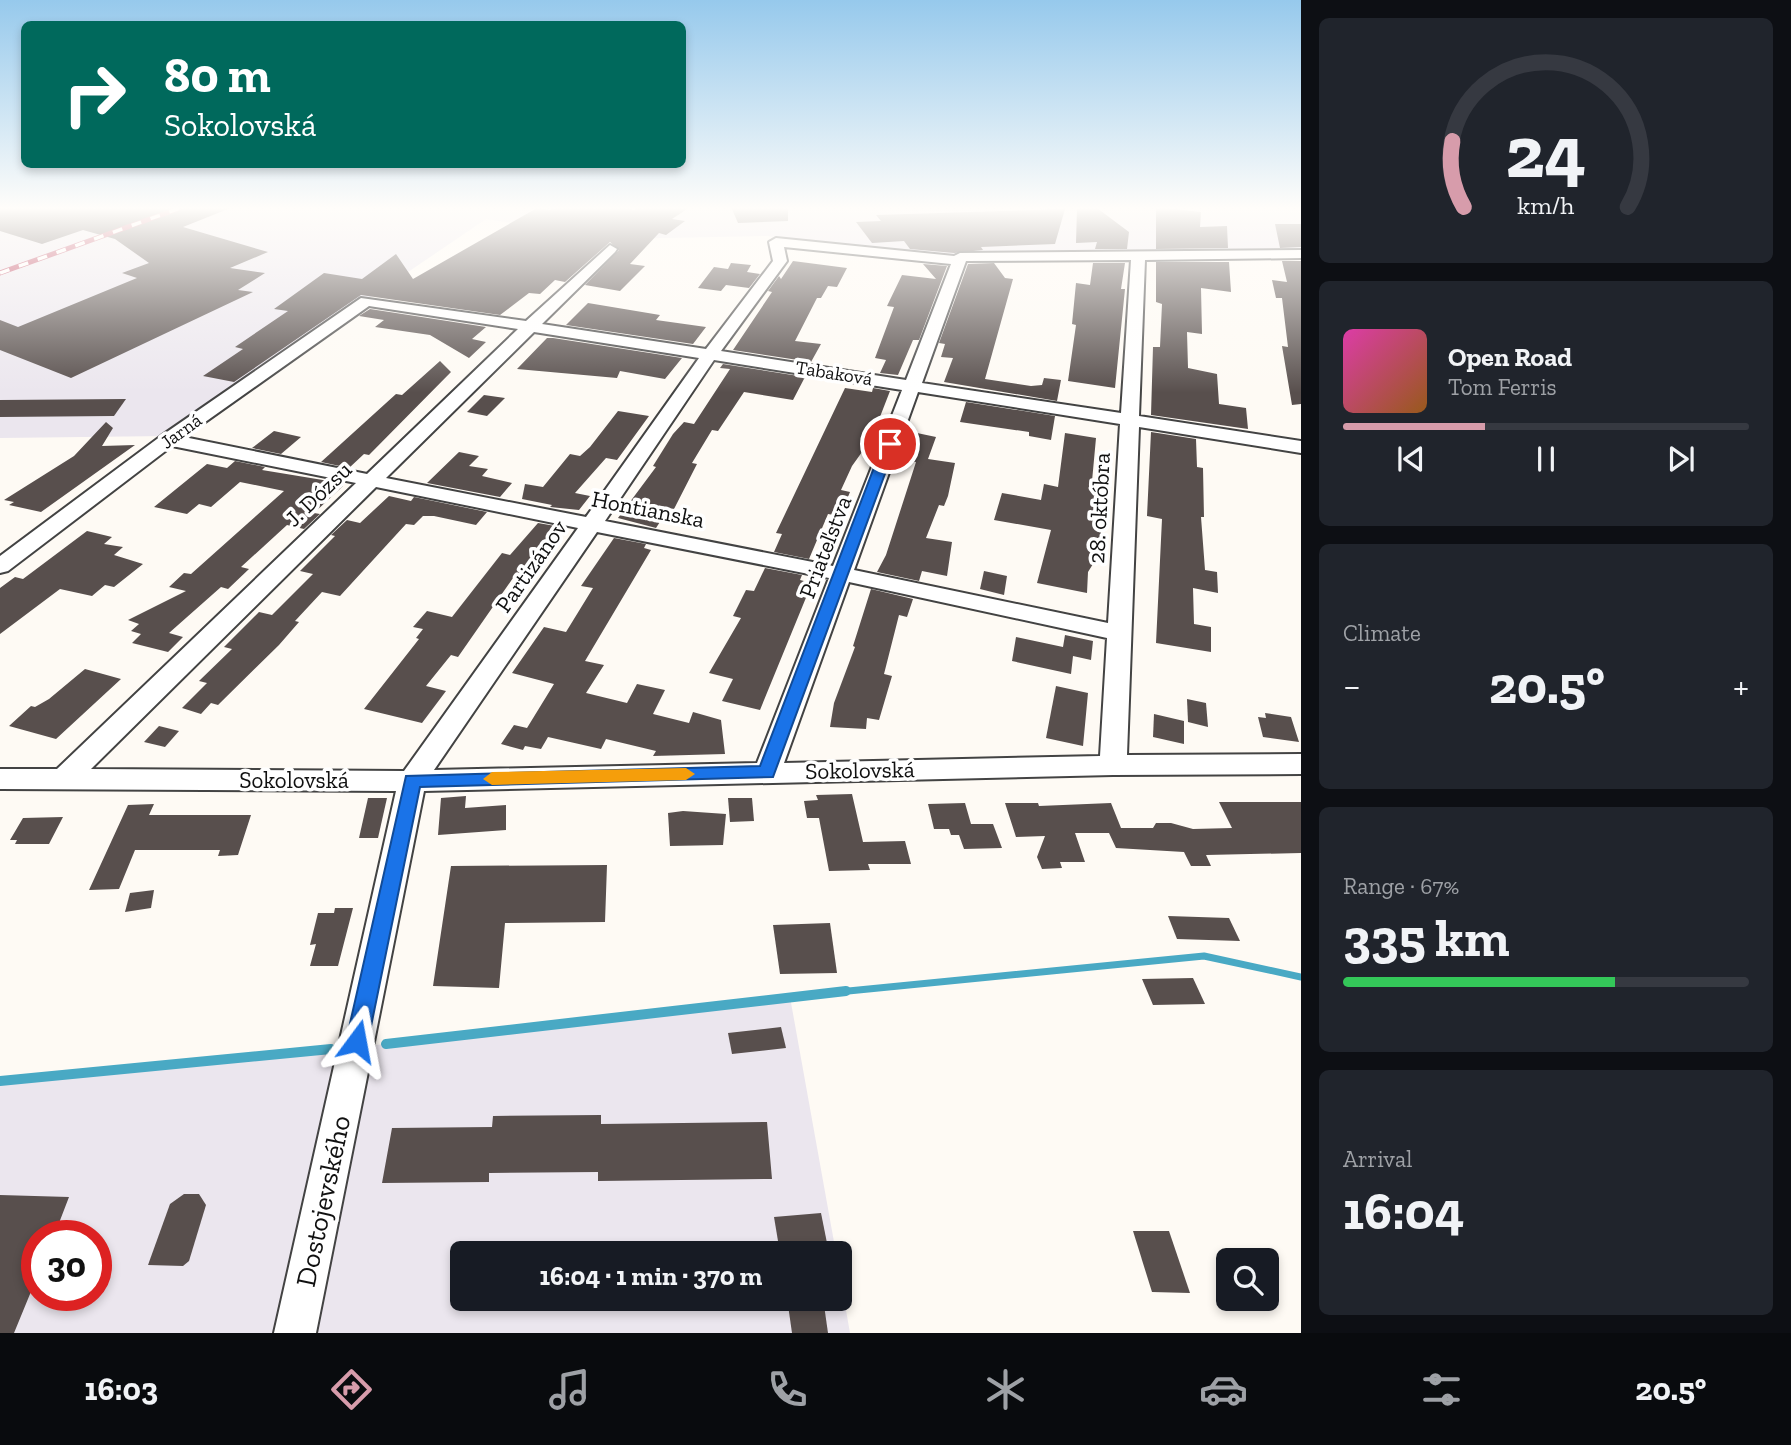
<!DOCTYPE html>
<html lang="en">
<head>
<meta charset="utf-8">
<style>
	:root { --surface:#171b24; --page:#20242c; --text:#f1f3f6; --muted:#9ea1a6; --line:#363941; --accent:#d79cab }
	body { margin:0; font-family:"Zilla Slab",serif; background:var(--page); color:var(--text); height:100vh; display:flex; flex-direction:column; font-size:26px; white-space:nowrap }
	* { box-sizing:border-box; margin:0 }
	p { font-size:23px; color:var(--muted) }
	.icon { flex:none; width:38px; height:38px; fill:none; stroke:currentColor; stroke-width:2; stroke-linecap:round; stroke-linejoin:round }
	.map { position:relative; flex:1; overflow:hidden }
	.side { display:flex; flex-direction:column; gap:18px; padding:18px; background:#0d0f14; width:490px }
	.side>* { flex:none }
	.hud { position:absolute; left:21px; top:21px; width:665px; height:147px; border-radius:10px; box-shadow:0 4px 10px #0003; background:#00695c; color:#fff; overflow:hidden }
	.controls { position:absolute; left:1216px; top:1248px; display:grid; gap:14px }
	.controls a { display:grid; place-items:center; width:63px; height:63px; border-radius:10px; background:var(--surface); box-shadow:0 4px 10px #0003; font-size:35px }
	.speed { position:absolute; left:21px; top:1220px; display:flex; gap:14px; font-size:35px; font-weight:700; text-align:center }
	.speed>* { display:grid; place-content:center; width:91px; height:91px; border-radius:50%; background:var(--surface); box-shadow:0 4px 10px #0003; line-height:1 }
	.speed .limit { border:10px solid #d22; background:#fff; color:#111 }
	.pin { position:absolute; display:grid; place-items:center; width:60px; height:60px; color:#fff; margin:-30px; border:4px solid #fff; border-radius:50%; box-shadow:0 2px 7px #0007 }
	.me { position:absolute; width:77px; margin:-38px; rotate:13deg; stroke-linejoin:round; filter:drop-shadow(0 0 5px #0008) }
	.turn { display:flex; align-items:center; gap:24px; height:147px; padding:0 28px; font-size:32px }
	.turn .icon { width:91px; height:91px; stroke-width:2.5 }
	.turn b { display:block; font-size:49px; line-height:60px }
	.big { font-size:52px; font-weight:800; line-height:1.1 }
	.side .card { flex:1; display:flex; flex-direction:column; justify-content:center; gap:10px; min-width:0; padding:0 24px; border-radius:10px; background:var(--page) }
	.side .dial { align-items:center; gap:0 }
	.dial svg { height:182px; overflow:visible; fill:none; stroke:var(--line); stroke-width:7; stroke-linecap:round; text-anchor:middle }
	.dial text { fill:var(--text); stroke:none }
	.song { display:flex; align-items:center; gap:21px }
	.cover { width:84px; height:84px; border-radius:10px; background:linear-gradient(135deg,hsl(320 70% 55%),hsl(30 70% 35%)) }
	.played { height:7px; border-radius:4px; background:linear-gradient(90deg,var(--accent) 35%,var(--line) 35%) }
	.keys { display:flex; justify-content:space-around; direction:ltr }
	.heat { display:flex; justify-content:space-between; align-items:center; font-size:38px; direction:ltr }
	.charge { height:10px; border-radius:5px; background:linear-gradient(90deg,#34c759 67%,var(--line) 0) }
	.trip { position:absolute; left:450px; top:1241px; width:402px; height:70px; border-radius:10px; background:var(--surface); box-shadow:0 4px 10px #0003; font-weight:800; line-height:70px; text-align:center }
	.dock { display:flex; height:112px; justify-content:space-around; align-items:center; background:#090b0e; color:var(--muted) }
	.dock .icon { width:49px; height:49px }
	.dock .on { color:var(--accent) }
	.dock b { font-size:32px; color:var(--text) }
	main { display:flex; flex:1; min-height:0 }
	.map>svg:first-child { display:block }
</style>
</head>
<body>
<main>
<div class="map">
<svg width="1301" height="1333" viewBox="0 0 1301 1333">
	<rect width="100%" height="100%" fill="#fefaf4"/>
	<g fill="#ebe6ee" fill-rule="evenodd">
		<path d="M0,207h1301v47l-341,3 -193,-21 -153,3 -128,-20 -319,217 -167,2z"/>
		<path d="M790,997l46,256h-374v45h378v-22l10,57h-850v-252l386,-37zM37,1236h59v59h-59z"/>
	</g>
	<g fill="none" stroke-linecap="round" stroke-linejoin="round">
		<path stroke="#49a9c4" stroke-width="7" d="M828,993l376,-37 97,21"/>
		<g stroke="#49a9c4" stroke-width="10">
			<path d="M386,1044l460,-53"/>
			<path d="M0,1081l331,-32"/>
		</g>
	</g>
	<g fill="#584f4d">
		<path d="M0,207h233l-50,20 85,25 -38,16 35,5 -27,17 15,2 -182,86 -71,-28v-30l18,7 119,-49 -15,-5 27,-10 -34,-24 -32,-9 -41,14 -42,-13z"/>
		<path d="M556,207h61l17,3 5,-3h51l-18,12 13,2 -19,14 -7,-2 -29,31 15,2 -25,25 -35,-6 34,-35 -9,-8 -45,40 -10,-2 -15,14 -11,-1 -29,22 -139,-20 -127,87 -31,-6 40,-27 -8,-2 53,-36 -14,-2 50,-36 38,6 34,-25 17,25 124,-71 13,2z"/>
		<path d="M731,207h57v14l-50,2z"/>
		<path d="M1156,207l45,5 -1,15 27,-1 1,22 -72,1z"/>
		<path d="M1097,208l32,24 -2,17h-32l2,-7 -21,1 1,-34z"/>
		<path d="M1065,209l-10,35 -74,3 2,3 -29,3 -44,-4 -6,-8 -32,2 -16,-21 25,-1 -5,-6z"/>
		<path d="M1275,224h26v23l-21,1z"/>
		<path d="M793,261l54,7 -10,19 -9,-1 -7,12h-4l-22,43 26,3 -10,18 -78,-12 39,-58 -4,-1 11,-15 2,3z"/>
		<path d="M1282,261h19v143l-9,1 -10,-59 6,1 -6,-49h-6l-4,-18 15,2z"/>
		<path d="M1156,262h73l2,30 -30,-4 1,46 -15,-2 1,36 29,6 2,30 27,4 2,21 -97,-14 2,-68h7l2,-43 -6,-2z"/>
		<path d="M731,263l20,2 -4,7 13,2 -11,14 -23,-3 -5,6 -23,-3 16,-21 14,2z"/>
		<path d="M994,263l11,15 8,1 -28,100 46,7 11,-1 2,-7 17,2 -4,21 -113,-19 9,-24 -12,-1 4,-13 -6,-1 29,-79z"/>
		<path d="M1093,263h32l-4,26h4l-10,99 -47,-7 8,-56 -4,-1 4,-41 14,2z"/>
		<path d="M923,264l24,2 -28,74h-6l-15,35 -18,-2 6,-13 -11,-2 19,-51 -7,-1 15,-31 34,4z"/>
		<path d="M588,303l72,12 -4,5 50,7 -13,17 -127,-19z"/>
		<path d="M370,309l116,18 -14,12 14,3 -17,16 -39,-23 -55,-8 9,-7 -25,-4z"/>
		<path d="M547,338h6l129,20 -17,21 -45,-8 -3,7 -100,-9z"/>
		<path d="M440,361l11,11 -82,83 -5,-1 -15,14 -28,-6 75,-68 6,1z"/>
		<path d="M723,364l82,13 -12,23 -49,-8 -26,39 -6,-1 -20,33 5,1 -23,45 -5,-1 -13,20 -38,-10 38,-51 -3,-1 20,-32 11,-12 10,2 36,-55 -10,-1z"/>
		<path d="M845,388l27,4 1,-4 17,3 -24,62 -4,-1 -10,14 -11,24 9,2 -10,24 -12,-2 -19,45 -35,-7 8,-18 -6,-1z"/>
		<path d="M484,395l21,3 -18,18 -20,-4z"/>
		<path d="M126,399l-12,17 -114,1v-17z"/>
		<path d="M966,402l89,14 -4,24 -22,-4v-4l-69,-10z"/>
		<path d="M618,411l31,5 -32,44 -11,-2 -31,35 15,3 -11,14 -29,-3 2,-2 -30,-6 3,-15 18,3 27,-33 10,2 10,-9z"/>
		<path d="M106,422l7,6 -11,18 33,-1 -94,67 -32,-7 5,-3 -10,-2 70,-44z"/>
		<path d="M274,431l27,6 -20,17 -29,-6z"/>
		<path d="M1151,432l45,7 1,28 6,1 1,49h-3l4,53 12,2 1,21 -25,-5 1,36 17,3v25l-55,-9 6,-124 -15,-3z"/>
		<path d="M917,433l19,4 -8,22 27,4 -7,33 -4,10 -5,-1 -13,33 26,4 -5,34 -25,-5 -3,10 -42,-9 9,-17 30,-93 -12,-2 8,-24z"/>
		<path d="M1065,433l31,5 -5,54 6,1 -2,28 6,1v29l-13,21 -1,21 -50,-10 14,-53 -57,-10 8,-27 39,7 3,-16 14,3z"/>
		<path d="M459,452l20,4 -10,10 19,3 -6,7 30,7 -12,14 -73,-14z"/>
		<path d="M235,461l30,6 -3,3 73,12 -2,2 10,2 -29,27 6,1 -16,15 -17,-4 -46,42 8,2 -21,20 -7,-2 -52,46 14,4 -15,15 -36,-9 9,-9 -10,-3 8,-7 -11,-4 58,-29 -17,-4 15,-14 7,1 93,-83 -44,-9 -29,25 -12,-3 -12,10 -33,-7 53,-43 20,4z"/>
		<path d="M389,496l22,5 3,-4 73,15 -11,13 -42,-9h-11l-9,9 -8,-1 -66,72 -18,-4 -27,29 4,1 -20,23 -61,60 -7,-2 -10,11 -19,-6 25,-25 -8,-2 33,-32 -8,-2 35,-35 13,3 41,-41 -13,-3 35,-35 -4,-1 16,-15 13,3z"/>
		<path d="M538,523l23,4 -40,53 -8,-2 -55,79 -7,-2 -25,31 20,5 -24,32 -58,-14 55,-70 -3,-1 7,-9 -10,-2 14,-16 25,6 50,-64 8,2z"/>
		<path d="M87,531l25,6 -8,7 19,3 -9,8 29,9 -29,23 -9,-2 -13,11 -32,-7 -60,45v-46l15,-11 8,2z"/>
		<path d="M614,538l32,6 -2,4 7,2 -66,111 19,4 -18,28 41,10 10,-19 28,6 -12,24 36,9 4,-11 28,8 4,34 -72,2 3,-5 -50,-12 -5,10 -53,-12 -7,12 -16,-3 -2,4 -22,-6 13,-19 13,3 27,-44 -42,-11 32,-46 22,5 27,-44 -12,-2z"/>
		<path d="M765,568l37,7 -2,5 12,3 -52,127 -38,-9 11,-22 -24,-6 32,-55 -8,-2 13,-26 8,1z"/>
		<path d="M984,571l23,5 -3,19 -24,-6z"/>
		<path d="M871,589l42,10 -6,18 -8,-2 -15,59 8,2 -13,44 -12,-2 -1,11 -36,-2 4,-24 21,-56 -2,-1z"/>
		<path d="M1065,635l28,6 -2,19 -18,-4 -2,18 -59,-13 4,-24 47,10z"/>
		<path d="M85,669l36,10 -65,60 -47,-13 22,-20 4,1 14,-8z"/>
		<path d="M1056,686l32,7 -5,53 -37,-8z"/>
		<path d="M1187,699l19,4 2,24 -20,-5z"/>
		<path d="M1265,713l26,4 8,25 -36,-5 -5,-20 8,1z"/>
		<path d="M1154,714l30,7v23l-31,-7z"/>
		<path d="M159,726l20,5 -14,16 -21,-5z"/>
		<path d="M852,794l11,48 42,-1 6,23h-43l2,6 -41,1 -10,-53h-12l-3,-17 14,-1 -2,-5z"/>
		<path d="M466,796l-1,12 41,-3v25l-68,5 3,-37z"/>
		<path d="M368,798h19l-9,40h-19z"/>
		<path d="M728,798h24l2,23 -24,1z"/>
		<path d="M1219,802h82v51l-95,2 5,11h-20l-7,-14 -68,-4 -7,-15h-34l10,29h-25l2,6 -20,1 -5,-12 8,-21 -29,1 -11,-34h33l1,3 72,-3 10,25h32l3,-5h15l22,6 39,-1z"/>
		<path d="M965,803l6,21h22l9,24 -38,1 -5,-14h-8l-2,-6h-15l-6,-25z"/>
		<path d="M154,804l-5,11h102l-13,40 -20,1 2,-6h-85l-16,39 -30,1 39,-85z"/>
		<path d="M683,811l43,3 -3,31 -53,1 -2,-33z"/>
		<path d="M63,817l-14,27h-34l2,-4h-7l13,-22z"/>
		<path d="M607,865l-2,57 -100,1 -6,65 -66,-2 18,-120z"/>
		<path d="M154,890l-3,18 -26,4 5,-19z"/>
		<path d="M335,908h18l-15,58h-28l6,-22 -6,1 8,-32h16z"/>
		<path d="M1168,916l61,2 11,23 -63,-2z"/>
		<path d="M830,923l7,50 -57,1 -7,-49z"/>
		<path d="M1193,978l12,26 -52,1 -11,-26z"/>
		<path d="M781,1027l5,21 -54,6 -4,-21z"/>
		<path d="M601,1115v9l166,-2 5,57 -174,2v-9l-109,1v9l-107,1 10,-55 100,-1 1,-11z"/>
		<path d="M184,1194h15l7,11 -17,56 -6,5 -35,-1 22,-61z"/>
		<path d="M0,1195l69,2 -15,39h-17v41l-23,56h-14z"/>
		<path d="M821,1213l8,40h-49l-6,-36z"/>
		<path d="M1133,1231h36l21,62 -38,-1z"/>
		<path d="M787,1298h36l5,35h-36z"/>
	</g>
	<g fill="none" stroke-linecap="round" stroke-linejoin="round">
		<g stroke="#434343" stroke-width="4">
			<path id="minor" d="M776,238l178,18 6,-3 341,-3v8l-156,2 -6,156 162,25v12l-162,-26 -12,328 174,-1v20l-188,1 -689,16 -108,542h-42l122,-542 -396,-2v-20h57l299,-286 -184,-37 -164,125 -8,2v-17l161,-120 200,-138 165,23 84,-76 7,4 -2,3 -73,72 164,25 67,-88 -4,-19zM784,247l167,17 -45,116 -185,-29 66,-90zM1131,260l-10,153 -199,-30 44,-122zM369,306l149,23 -151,145 -183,-37zM534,332l165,26 -113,159 -200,-39zM714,360l188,30 -69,176 -228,-45zM918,392l202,32 -12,199 -254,-53zM376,487l202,41 -174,243 -313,-2zM597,532l232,46 -72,185 -323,7zM849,582l258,56 -7,118 -316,7z"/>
		</g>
		<use href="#minor" fill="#fff" fill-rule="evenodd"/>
		<g stroke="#b73250" stroke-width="5">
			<path id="rail" d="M0,273l183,-66"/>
		</g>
		<use href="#rail" stroke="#fff" stroke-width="3.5" stroke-dasharray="10" stroke-linecap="butt"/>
	</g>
	<linearGradient id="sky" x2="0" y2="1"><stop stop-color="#96c9ec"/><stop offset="0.53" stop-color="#fffdfa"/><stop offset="1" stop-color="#fffdfa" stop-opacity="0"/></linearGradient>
	<rect width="1301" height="393" fill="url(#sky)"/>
	<path fill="#1a73e8" stroke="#114b97" stroke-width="2" d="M890,440l6,4 -123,333 -353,10 -52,254 -3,7 -8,3 -8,-3 -3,-7 60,-265 354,-10 123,-322z"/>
	<path fill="#f59e0b" d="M686,768l9,6 -9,6 -194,5 -9,-6 9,-7z"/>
	<g text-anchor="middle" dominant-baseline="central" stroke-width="7" stroke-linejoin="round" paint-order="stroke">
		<g font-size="19" fill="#101010" stroke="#fff">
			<text transform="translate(834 373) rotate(9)">Tabaková</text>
			<text transform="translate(181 431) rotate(-36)">Jarná</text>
		</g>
		<g font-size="23" fill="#101010" stroke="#fff">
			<text transform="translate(318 494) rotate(-44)">J. Dózsu</text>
			<text transform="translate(1099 508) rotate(-87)">28. októbra</text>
			<text transform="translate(648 509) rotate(11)">Hontianska</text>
			<text transform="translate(825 547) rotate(-69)">Priateľstva</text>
			<text transform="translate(531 566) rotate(-55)">Partizánov</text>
			<text transform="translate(860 770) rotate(-1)">Sokolovská</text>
			<text x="294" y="780">Sokolovská</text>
		</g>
		<g font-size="28" fill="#101010" stroke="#fff">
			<text transform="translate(323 1201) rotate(-78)">Dostojevského</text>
		</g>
	</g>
</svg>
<div class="controls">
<a><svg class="icon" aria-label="search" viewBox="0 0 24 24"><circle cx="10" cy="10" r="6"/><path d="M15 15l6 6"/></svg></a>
</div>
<div class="speed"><div class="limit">30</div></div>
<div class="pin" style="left:890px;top:444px;background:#d93025"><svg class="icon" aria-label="arrive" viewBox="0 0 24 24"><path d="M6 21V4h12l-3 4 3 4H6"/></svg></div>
<svg class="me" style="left:357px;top:1041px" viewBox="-20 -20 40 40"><path d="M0-17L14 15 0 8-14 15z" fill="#1a73e8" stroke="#fff" stroke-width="4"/></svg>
<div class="trip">16:04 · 1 min · 370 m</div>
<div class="hud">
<div class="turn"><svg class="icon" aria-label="right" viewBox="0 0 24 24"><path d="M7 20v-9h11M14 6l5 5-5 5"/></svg><div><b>80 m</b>Sokolovská</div></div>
</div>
</div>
<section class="side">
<div class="card dial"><svg viewBox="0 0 100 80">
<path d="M14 69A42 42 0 1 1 86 69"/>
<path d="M14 69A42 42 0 0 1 9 40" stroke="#d79cab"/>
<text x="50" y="56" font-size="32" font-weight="700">24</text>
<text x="50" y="72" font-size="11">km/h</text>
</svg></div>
<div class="card">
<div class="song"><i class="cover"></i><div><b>Open Road</b><p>Tom Ferris</p></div></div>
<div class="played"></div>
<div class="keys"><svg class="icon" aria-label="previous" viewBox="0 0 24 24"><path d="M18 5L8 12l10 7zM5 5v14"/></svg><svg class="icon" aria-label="pause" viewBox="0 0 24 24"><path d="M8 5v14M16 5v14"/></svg><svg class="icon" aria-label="next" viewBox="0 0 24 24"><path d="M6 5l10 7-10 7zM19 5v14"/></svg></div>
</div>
<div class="card"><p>Climate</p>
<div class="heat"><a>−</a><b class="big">20.5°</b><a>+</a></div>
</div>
<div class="card"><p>Range · 67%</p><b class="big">335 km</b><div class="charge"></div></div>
<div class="card"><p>Arrival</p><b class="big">16:04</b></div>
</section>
</main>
<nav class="dock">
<b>16:03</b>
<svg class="icon on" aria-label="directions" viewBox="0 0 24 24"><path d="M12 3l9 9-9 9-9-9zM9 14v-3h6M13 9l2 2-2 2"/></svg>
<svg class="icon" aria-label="music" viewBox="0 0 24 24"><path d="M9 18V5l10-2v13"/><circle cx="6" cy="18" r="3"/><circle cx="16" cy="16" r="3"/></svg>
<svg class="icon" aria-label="phone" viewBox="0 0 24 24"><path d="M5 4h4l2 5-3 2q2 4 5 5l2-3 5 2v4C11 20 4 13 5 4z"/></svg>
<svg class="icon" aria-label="climate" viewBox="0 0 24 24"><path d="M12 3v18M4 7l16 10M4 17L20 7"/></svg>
<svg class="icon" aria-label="car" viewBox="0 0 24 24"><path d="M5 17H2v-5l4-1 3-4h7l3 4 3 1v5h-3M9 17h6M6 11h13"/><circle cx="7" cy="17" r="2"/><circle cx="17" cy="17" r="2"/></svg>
<svg class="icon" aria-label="filters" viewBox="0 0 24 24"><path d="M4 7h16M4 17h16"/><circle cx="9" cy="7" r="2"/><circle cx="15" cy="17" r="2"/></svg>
<b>20.5°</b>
</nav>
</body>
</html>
